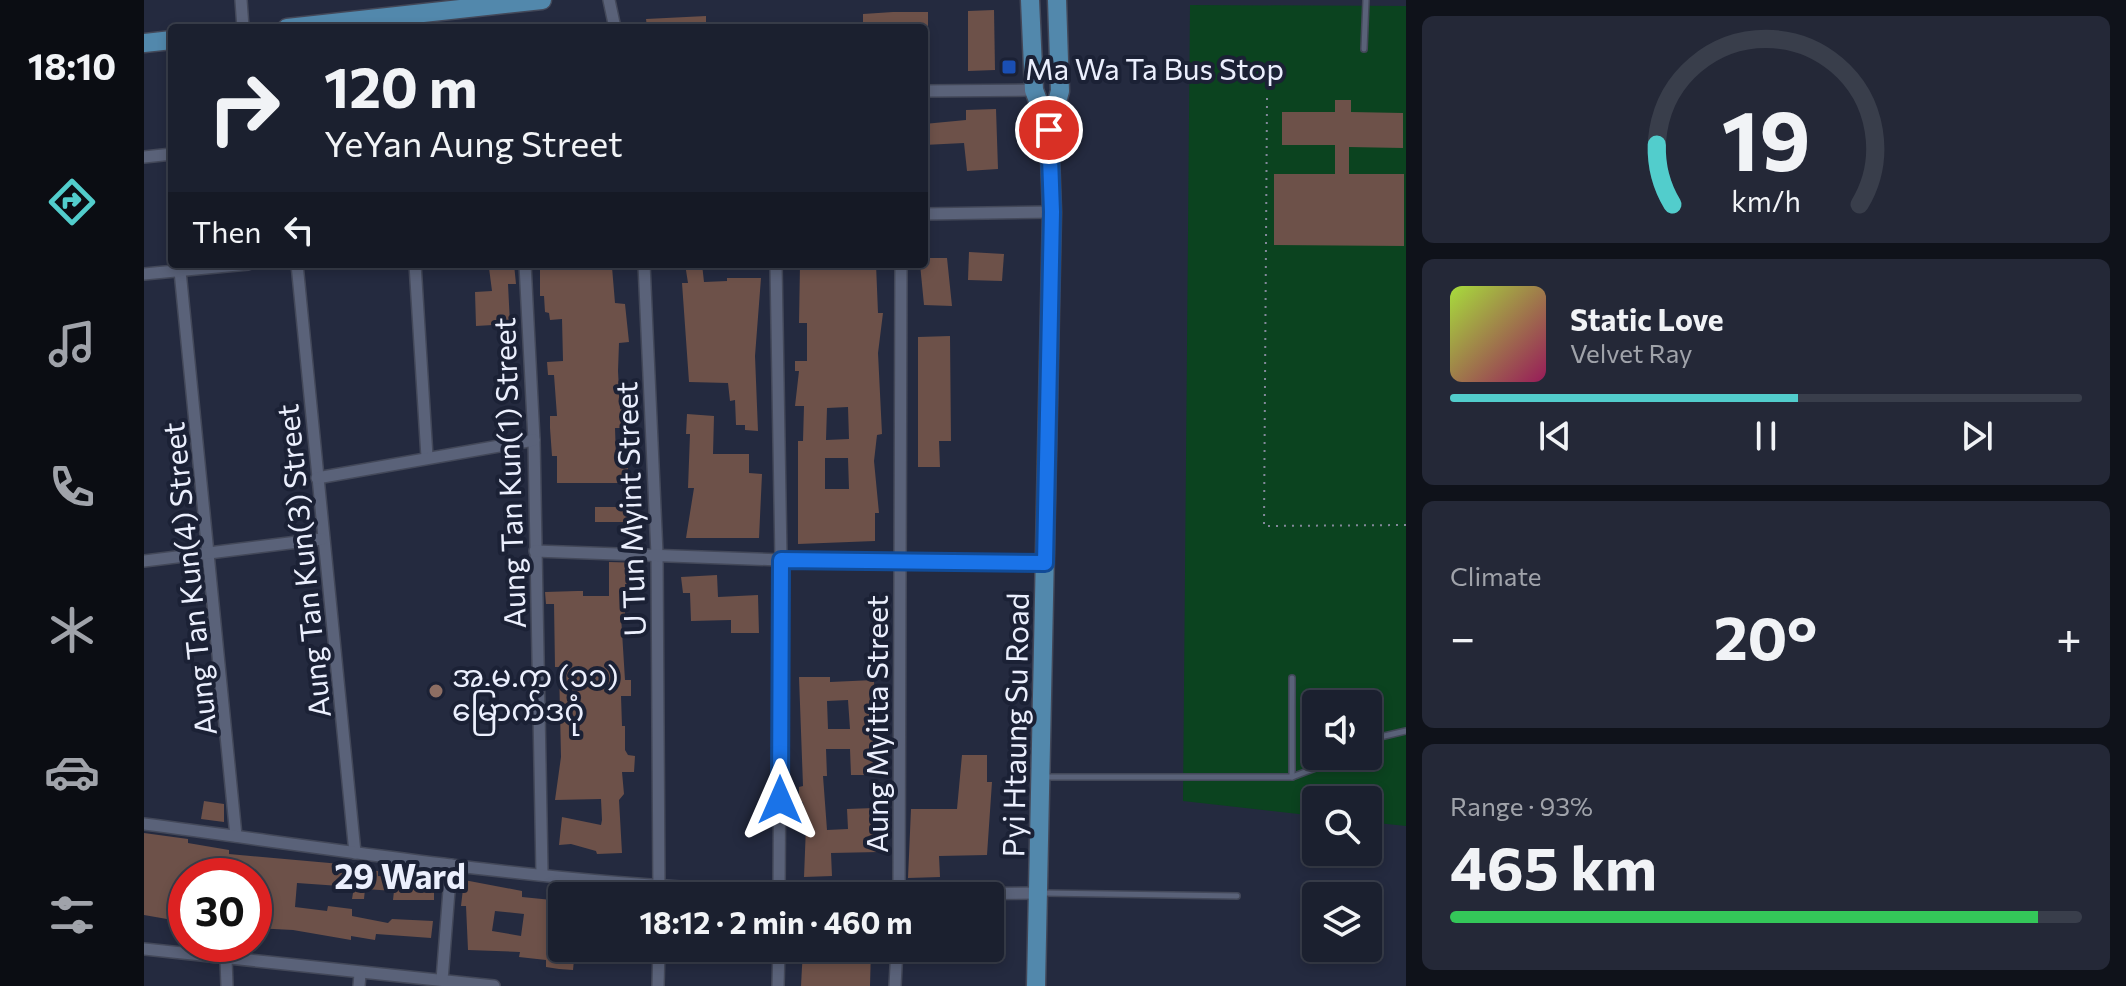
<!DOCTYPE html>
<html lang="en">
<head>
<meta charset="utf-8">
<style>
	:root { --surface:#1b202f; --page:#242837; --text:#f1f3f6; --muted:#a0a3aa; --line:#393e4b; --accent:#52cdcc }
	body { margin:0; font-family:Commissioner,"Noto Sans Myanmar",sans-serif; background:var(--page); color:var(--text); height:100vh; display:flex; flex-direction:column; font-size:30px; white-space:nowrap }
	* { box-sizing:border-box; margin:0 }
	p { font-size:26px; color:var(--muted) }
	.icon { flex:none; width:44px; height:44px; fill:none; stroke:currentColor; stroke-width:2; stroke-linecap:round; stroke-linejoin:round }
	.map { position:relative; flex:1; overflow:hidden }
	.drawer { display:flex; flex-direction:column; gap:16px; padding:16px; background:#0f121a; width:720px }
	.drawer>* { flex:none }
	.top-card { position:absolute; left:24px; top:24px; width:760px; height:244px; border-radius:8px; box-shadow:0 4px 12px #0003,0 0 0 2px var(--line); background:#1b202f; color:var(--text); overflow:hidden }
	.buttons { position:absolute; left:1158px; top:690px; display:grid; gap:16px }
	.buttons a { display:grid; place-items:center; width:80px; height:80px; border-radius:8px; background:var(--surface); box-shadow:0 4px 12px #0003,0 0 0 2px var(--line); font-size:40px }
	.speed { position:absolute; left:24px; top:858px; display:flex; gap:16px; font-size:40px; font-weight:700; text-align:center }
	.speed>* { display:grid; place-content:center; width:104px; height:104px; border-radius:50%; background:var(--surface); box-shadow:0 4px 12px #0003,0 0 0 2px var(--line); line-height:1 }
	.speed .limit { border:12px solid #d22; background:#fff; color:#111 }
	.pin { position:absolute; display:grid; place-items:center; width:68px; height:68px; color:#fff; margin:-34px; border:4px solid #fff; border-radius:50%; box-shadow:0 2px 8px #0007 }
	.me { position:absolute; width:88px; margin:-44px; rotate:0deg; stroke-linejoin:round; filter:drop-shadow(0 0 6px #0008) }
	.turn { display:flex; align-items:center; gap:28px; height:168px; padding:0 24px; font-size:36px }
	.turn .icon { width:104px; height:104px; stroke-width:2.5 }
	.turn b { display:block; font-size:56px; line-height:68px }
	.then { display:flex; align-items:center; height:76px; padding:0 24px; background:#0003; gap:16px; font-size:30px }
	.big { font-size:60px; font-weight:700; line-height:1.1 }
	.drawer .widget { flex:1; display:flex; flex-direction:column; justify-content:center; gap:12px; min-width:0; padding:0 28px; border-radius:12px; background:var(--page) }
	.drawer .dial { align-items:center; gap:0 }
	.dial svg { height:208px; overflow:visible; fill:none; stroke:var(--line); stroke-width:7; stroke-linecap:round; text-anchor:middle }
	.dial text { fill:var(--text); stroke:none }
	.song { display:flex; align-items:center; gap:24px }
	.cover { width:96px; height:96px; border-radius:12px; background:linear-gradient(135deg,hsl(80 70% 55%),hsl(330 70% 35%)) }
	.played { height:8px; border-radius:4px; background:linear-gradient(90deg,var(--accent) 55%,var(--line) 55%) }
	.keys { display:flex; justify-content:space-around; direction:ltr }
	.heat { display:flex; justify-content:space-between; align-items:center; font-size:44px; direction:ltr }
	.charge { height:12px; border-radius:6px; background:linear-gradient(90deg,#34c759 93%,var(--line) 0) }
	.trip { position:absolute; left:404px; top:882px; width:456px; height:80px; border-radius:8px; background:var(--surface); box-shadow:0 4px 12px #0003,0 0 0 2px var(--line); font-weight:700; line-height:80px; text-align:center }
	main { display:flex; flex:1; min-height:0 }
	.tab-bar { display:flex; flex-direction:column; width:144px; justify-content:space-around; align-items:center; background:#0b0d13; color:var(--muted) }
	.tab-bar .icon { width:56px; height:56px }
	.tab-bar .selected { color:var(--accent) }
	.tab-bar b { font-size:36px; color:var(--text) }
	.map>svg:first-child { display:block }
</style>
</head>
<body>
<main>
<nav class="tab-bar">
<b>18:10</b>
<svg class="icon selected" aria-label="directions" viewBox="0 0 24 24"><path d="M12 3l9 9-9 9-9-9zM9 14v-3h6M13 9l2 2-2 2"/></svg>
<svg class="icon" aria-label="music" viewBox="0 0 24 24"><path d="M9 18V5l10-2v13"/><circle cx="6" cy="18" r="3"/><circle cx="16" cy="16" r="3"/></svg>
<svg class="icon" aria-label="phone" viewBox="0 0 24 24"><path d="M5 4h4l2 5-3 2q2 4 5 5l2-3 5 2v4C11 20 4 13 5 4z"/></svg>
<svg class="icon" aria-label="climate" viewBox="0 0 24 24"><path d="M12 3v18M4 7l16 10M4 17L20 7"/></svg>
<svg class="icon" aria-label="car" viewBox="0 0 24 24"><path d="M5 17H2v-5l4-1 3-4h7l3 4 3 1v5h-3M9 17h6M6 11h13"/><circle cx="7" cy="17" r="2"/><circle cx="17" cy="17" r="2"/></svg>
<svg class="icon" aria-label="filters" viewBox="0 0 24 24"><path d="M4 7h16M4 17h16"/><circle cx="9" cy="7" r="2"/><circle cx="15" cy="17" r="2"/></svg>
</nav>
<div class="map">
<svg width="1262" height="986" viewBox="0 0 1262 986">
	<rect width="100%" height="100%" fill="#242a3f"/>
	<path fill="#0b431f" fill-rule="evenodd" d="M1046,5l216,1v820l-38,-4v-22h-52v16l-133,-15zM1172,704h52v52h-52z"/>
	<g fill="#6d5149" fill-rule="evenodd">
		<path d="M850,10l1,60 -27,1v-60z"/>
		<path d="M749,12h35v16h-65v-14z"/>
		<path d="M562,16v12h-59l-1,-9z"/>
		<path d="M1191,100h16v12l52,1v35l-54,-1v27h55v72l-130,-1v-71h61v-29h-53v-33h53z"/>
		<path d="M852,109l2,60 -31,2 -3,-28 -40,2v-21l42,-4v-10z"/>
		<path d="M825,252l35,2 -2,27 -34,-1z"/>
		<path d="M780,258h23l5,48 -28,-1 -4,-41h4z"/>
		<path d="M350,264h20l2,20h-8l2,40 -34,2 -1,-34 17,-1 -3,-23z"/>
		<path d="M396,264l72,3 3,36 10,1 4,38 -10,1 -1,28 2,38 10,4v15h-15l1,29 6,1v10h6v15h-71v-27h-5l-2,-28v-12h7l-3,-41h-6l-1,-13 16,-1 -1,-42 -12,1 -1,-7 -4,-1 -1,-16h-4z"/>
		<path d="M541,264h17l2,18 23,-1v-3h34l-6,78 3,75 -13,-1v-5h-9l-1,-25 -5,1 -2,-18 -39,-1 -7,-99h6z"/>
		<path d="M656,264h76l2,49h5l-5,40 4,81 -5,1 -3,26 5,52h-4v28l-77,3v-103h5l1,-35h-9l4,-35h-4v-10h12v-38h-8zM704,407l1,32 -23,1 1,-32zM681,458h23l1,31h-24z"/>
		<path d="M806,336l1,105h-12l1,26h-22v-130z"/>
		<path d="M543,414l27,2 -1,38h36v19l13,1 -3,64h-73l8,-50h-6l2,-54h-4z"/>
		<rect x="451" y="507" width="33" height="15"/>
		<path d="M465,562l34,1v21h-18v32h-4l4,64h6v16h-10l1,30h3v24l3,5 7,1 -1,16h-12l2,22 -5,6 3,53 -25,1 -1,-3 -25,-7 -12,1 3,-28 39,8 1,-5 -1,-21 -46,1 6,-43 -2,-90h-4l-1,-63h-8l-1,-12 32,-1h6v5h26z"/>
		<path d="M573,575l1,22 40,-2 1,38h-28v-13l-40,1 -1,-28h-7l-2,-16z"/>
		<path d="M655,677h31v5l44,-2 3,95h-26l-1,-26h-24l1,27h-4l4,54 21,-1 -1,-20 27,-1 5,44 -48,1 1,23 -28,1 2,-51 -3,-24h-4v-15l4,-1zM704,700l2,29h-22l-1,-28z"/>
		<path d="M818,755h25v27h5l-5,73 -48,1 1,21 -32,1 3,-69h46z"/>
		<path d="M60,801l20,3v18l-23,-3z"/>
		<path d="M0,833l44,6v4l41,7v4l123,11v4l26,2v5l38,3v-9l18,1v29h-41l1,-9 -29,-2 -1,10h-12l2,-12 -57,-4 -2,24 32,4 1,-5 24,3v7l36,7 4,-4 41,2 -2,17 -55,-4 -1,6 -24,-4v4l-58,-10 -39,-2v-52h-68l-2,46 -40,-7z"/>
		<path d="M320,880l58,11v6l40,4v47h35l-1,15 -22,-3 -1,10 -14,-1 -13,-2v-7l-27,-3 1,-5 -52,-2 -2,-44h-5zM351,911l29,3 -3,22 -29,-5z"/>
		<path d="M659,948h68l-1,38h-69z"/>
	</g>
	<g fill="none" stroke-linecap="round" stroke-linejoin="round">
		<g stroke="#434859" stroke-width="8">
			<g id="service">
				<path d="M1220,49l2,-49"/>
				<path d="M1148,678v99"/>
				<path d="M1224,744l12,-7 26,-6"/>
				<path d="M902,777h246l55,-21"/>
				<path d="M899,893l194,3"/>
			</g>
		</g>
		<g stroke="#434859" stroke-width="14">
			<g id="minor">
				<path d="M97,0l2,28"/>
				<path d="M465,0l6,28"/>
				<path d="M780,91l110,-1"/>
				<path d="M0,157l28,-3"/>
				<path d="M780,214l128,-2"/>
				<path d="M153,264l58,589"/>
				<path d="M271,264l12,193"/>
				<path d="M381,264l9,176 8,433"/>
				<path d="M500,264l13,290 2,342"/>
				<path d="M632,264l5,296 -2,335"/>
				<path d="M36,271l56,565"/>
				<path d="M0,274l104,-10"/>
				<path d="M173,478l217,-38"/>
				<path d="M391,551l246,9 264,3"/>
				<path d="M0,561l178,-22"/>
				<path d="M0,824c184,24 369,54 554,64 113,7 227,6 340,5"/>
				<path d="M755,896l2,-632"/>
				<path d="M0,949l350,37"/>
				<path d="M82,959l1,27"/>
				<path d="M298,980l9,-115"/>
				<path d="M215,986l1,-12"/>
				<path d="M514,986l1,-38"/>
				<path d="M634,986l1,-38"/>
				<path d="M751,986l2,-38"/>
			</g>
		</g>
		<g stroke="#434859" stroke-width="21">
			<g id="primary">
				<path d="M886,0l4,90 15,40"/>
				<path d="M143,28l255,-28"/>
				<path d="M0,43l28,-3"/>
				<path d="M892,986l16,-774 -3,-82 11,-39 -3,-91"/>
			</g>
		</g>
		<path stroke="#84899b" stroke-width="2" stroke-dasharray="2 6" stroke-linecap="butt" d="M1123,98l-3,428 142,-1"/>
		<use href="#service" stroke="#5a6279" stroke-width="5"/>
		<use href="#minor" stroke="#5a6279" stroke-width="11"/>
		<use href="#primary" stroke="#5288ac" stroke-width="18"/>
	</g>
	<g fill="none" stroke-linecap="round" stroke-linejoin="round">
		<g stroke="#114b97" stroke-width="20">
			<path id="route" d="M636,800l1,-240 264,3 7,-351 -3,-82"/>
		</g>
		<use href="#route" stroke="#1a73e8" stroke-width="14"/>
	</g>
	<rect fill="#1a4fb4" stroke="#1b2135" stroke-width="3" x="857" y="59" width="16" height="16" rx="4"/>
	<circle fill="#8d6e63" stroke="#1b2135" stroke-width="3" cx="292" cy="691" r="8"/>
	<g text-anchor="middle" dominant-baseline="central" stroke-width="8" stroke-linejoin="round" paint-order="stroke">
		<g font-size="30" fill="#ebeffd" stroke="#1b2135" text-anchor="start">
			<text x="881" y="67">Ma Wa Ta Bus Stop</text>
			<text x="308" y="674">အ.မ.က (၁၁)<tspan x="308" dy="34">မြောက်ဒဂုံ</tspan></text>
		</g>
		<g font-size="30" fill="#ebeffd" stroke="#1b2135">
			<text transform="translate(364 473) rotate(-92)">Aung Tan Kun(1) Street</text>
			<text transform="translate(485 509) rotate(-92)">U Tun Myint Street</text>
			<text transform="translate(158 561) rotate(-96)">Aung Tan Kun(3) Street</text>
			<text transform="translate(44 579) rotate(-96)">Aung Tan Kun(4) Street</text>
			<text transform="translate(731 724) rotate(-90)">Aung Myitta Street</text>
			<text transform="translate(870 725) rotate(-89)">Pyi Htaung Su Road</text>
		</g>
		<g font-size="34" font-weight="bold" fill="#ebeffd" stroke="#1b2135">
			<text x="256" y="875">29 Ward</text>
		</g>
	</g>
</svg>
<div class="buttons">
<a><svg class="icon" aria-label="sound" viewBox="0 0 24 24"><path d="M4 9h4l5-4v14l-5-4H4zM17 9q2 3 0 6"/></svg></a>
<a><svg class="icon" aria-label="search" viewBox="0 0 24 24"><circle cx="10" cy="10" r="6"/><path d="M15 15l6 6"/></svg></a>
<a><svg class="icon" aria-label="layers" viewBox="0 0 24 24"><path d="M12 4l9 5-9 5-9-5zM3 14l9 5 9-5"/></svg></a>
</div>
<div class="speed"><div class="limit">30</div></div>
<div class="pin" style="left:905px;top:130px;background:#d93025"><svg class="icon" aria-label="arrive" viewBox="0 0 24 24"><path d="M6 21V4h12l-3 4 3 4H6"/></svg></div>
<svg class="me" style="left:636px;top:800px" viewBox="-20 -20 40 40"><path d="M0-17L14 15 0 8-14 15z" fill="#1a73e8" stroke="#fff" stroke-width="4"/></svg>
<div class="trip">18:12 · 2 min · 460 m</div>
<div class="top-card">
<div class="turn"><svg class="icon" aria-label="right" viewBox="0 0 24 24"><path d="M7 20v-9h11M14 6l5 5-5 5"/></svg><div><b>120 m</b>YeYan Aung Street</div></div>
<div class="then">Then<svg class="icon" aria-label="left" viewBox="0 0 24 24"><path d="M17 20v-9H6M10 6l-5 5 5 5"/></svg></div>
</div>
</div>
<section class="drawer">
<div class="widget dial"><svg viewBox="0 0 100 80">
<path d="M14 69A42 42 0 1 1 86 69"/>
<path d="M14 69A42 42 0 0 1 8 46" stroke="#52cdcc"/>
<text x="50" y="56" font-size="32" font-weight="700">19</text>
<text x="50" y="72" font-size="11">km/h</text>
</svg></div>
<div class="widget">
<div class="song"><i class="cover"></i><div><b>Static Love</b><p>Velvet Ray</p></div></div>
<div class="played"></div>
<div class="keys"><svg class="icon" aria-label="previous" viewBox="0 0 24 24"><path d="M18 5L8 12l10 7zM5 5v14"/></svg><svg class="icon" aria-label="pause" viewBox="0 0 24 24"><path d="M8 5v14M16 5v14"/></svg><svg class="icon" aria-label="next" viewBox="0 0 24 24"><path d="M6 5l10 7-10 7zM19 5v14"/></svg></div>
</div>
<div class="widget"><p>Climate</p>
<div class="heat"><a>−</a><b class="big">20°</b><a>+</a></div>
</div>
<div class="widget"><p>Range · 93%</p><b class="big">465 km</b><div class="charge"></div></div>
</section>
</main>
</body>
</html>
